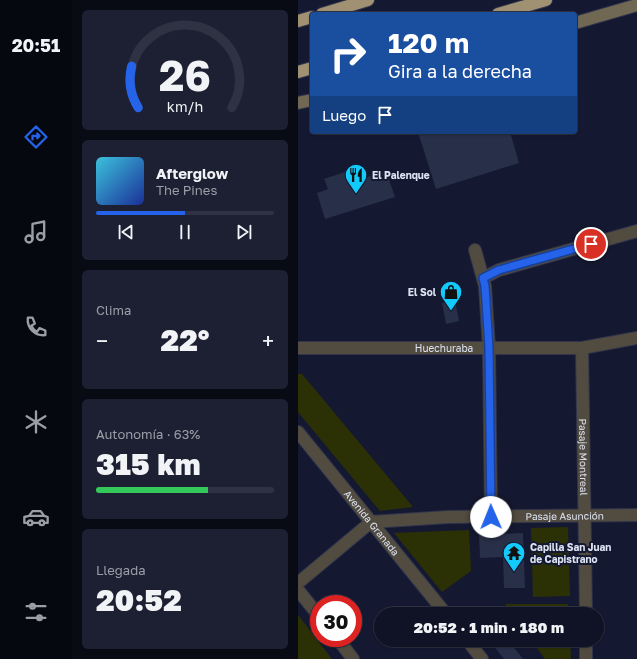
<!DOCTYPE html>
<html lang="es">
<head>
<meta charset="utf-8">
<style>
	:root { --surface:#0f1325; --page:#1d2032; --text:#f1f3f6; --muted:#9b9ea7; --line:#2f3242; --accent:#2563eb }
	body { margin:0; font-family:"Golos Text",sans-serif; background:var(--page); color:var(--text); height:100vh; display:flex; flex-direction:column; font-size:15px; white-space:nowrap }
	* { box-sizing:border-box; margin:0 }
	p { font-size:13px; color:var(--muted) }
	.icon { flex:none; width:22px; height:22px; fill:none; stroke:currentColor; stroke-width:2; stroke-linecap:round; stroke-linejoin:round }
	.map { position:relative; flex:1; overflow:hidden }
	.sheet { display:flex; flex-direction:column; gap:10px; padding:10px; background:#080a14; width:226px }
	.sheet>* { flex:none }
	.top-card { position:absolute; left:12px; top:12px; width:267px; height:122px; border-radius:4px; box-shadow:0 1px 3px #0004,0 0 0 1px var(--line); background:#1a4fa0; color:#fff; overflow:hidden }
	.speed { position:absolute; left:12px; top:595px; display:flex; gap:8px; font-size:20px; font-weight:700; text-align:center }
	.speed>* { display:grid; place-content:center; width:52px; height:52px; border-radius:50%; background:var(--surface); box-shadow:0 1px 3px #0004,0 0 0 1px var(--line); line-height:1 }
	.speed .limit { border:6px solid #d22; background:#fff; color:#111 }
	.pin { position:absolute; display:grid; place-items:center; width:34px; height:34px; color:#fff; margin:-17px; border:2px solid #fff; border-radius:50%; box-shadow:0 1px 4px #0007 }
	.me { position:absolute; width:44px; margin:-22px; rotate:359deg; stroke-linejoin:round; filter:drop-shadow(0 0 3px #0008) }
	.turn { display:flex; align-items:center; gap:14px; height:84px; padding:0 12px; font-size:18px }
	.turn .icon { width:52px; height:52px; stroke-width:2.5 }
	.turn b { display:block; font-size:28px; line-height:34px }
	.then { display:flex; align-items:center; height:38px; padding:0 12px; background:#0003; gap:8px; font-size:15px }
	.big { font-size:30px; font-weight:800; line-height:1.1 }
	.sheet .card { flex:1; display:flex; flex-direction:column; justify-content:center; gap:6px; min-width:0; padding:0 14px; border-radius:6px; background:var(--page) }
	.sheet .dial { align-items:center; gap:0 }
	.dial svg { height:104px; overflow:visible; fill:none; stroke:var(--line); stroke-width:7; stroke-linecap:round; text-anchor:middle }
	.dial text { fill:var(--text); stroke:none }
	.song { display:flex; align-items:center; gap:12px }
	.cover { width:48px; height:48px; border-radius:6px; background:linear-gradient(135deg,hsl(190 70% 55%),hsl(230 70% 35%)) }
	.played { height:4px; border-radius:2px; background:linear-gradient(90deg,var(--accent) 50%,var(--line) 50%) }
	.keys { display:flex; justify-content:space-around; direction:ltr }
	.heat { display:flex; justify-content:space-between; align-items:center; font-size:22px; direction:ltr }
	.charge { height:6px; border-radius:3px; background:linear-gradient(90deg,#34c759 63%,var(--line) 0) }
	.trip { position:absolute; left:76px; top:607px; width:230px; height:40px; border-radius:20px; background:var(--surface); box-shadow:0 1px 3px #0004,0 0 0 1px var(--line); font-weight:800; line-height:40px; text-align:center }
	main { display:flex; flex:1; min-height:0 }
	.dock { display:flex; flex-direction:column; width:72px; justify-content:space-around; align-items:center; background:#06080f; color:var(--muted) }
	.dock .icon { width:28px; height:28px }
	.dock .current { color:var(--accent) }
	.dock b { font-size:18px; color:var(--text) }
	.map>svg:first-child { display:block }
</style>
</head>
<body>
<main>
<nav class="dock">
<b>20:51</b>
<svg class="icon current" aria-label="directions" viewBox="0 0 24 24"><path d="M12 3l9 9-9 9-9-9zM9 14v-3h6M13 9l2 2-2 2"/></svg>
<svg class="icon" aria-label="music" viewBox="0 0 24 24"><path d="M9 18V5l10-2v13"/><circle cx="6" cy="18" r="3"/><circle cx="16" cy="16" r="3"/></svg>
<svg class="icon" aria-label="phone" viewBox="0 0 24 24"><path d="M5 4h4l2 5-3 2q2 4 5 5l2-3 5 2v4C11 20 4 13 5 4z"/></svg>
<svg class="icon" aria-label="climate" viewBox="0 0 24 24"><path d="M12 3v18M4 7l16 10M4 17L20 7"/></svg>
<svg class="icon" aria-label="car" viewBox="0 0 24 24"><path d="M5 17H2v-5l4-1 3-4h7l3 4 3 1v5h-3M9 17h6M6 11h13"/><circle cx="7" cy="17" r="2"/><circle cx="17" cy="17" r="2"/></svg>
<svg class="icon" aria-label="filters" viewBox="0 0 24 24"><path d="M4 7h16M4 17h16"/><circle cx="9" cy="7" r="2"/><circle cx="15" cy="17" r="2"/></svg>
</nav>
<section class="sheet">
<div class="card dial"><svg viewBox="0 0 100 80">
<path d="M14 69A42 42 0 1 1 86 69"/>
<path d="M14 69A42 42 0 0 1 9 37" stroke="#2563eb"/>
<text x="50" y="56" font-size="32" font-weight="700">26</text>
<text x="50" y="72" font-size="11">km/h</text>
</svg></div>
<div class="card">
<div class="song"><i class="cover"></i><div><b>Afterglow</b><p>The Pines</p></div></div>
<div class="played"></div>
<div class="keys"><svg class="icon" aria-label="previous" viewBox="0 0 24 24"><path d="M18 5L8 12l10 7zM5 5v14"/></svg><svg class="icon" aria-label="pause" viewBox="0 0 24 24"><path d="M8 5v14M16 5v14"/></svg><svg class="icon" aria-label="next" viewBox="0 0 24 24"><path d="M6 5l10 7-10 7zM19 5v14"/></svg></div>
</div>
<div class="card"><p>Clima</p>
<div class="heat"><a>−</a><b class="big">22°</b><a>+</a></div>
</div>
<div class="card"><p>Autonomía · 63%</p><b class="big">315 km</b><div class="charge"></div></div>
<div class="card"><p>Llegada</p><b class="big">20:52</b></div>
</section>
<div class="map">
<svg width="339" height="659" viewBox="0 0 339 659">
	<rect width="100%" height="100%" fill="#141931"/>
	<g fill="#2c3105">
		<path d="M0,374h4l111,133 -33,4 -82,-99z"/>
		<path d="M270,527l2,69 -37,1 -2,-69z"/>
		<path d="M171,530l2,41 -29,21 -48,-59z"/>
		<path d="M207,604h63l1,10h-57z"/>
		<path d="M0,615l34,44h-34z"/>
		<path d="M233,640h39l1,19h-26z"/>
	</g>
	<g fill="#282f48">
		<path d="M120,132h92l9,31 -83,26z"/>
		<path d="M50,171l4,11 34,-11 9,26 -70,22 -8,-26 11,-4 -4,-10z"/>
		<path d="M157,301l4,20 -13,3 -4,-21z"/>
		<path d="M225,533l2,55h-21l-1,-31 -23,1 -1,-23z"/>
		<path d="M191,640h19l15,19h-19z"/>
	</g>
	<g fill="none" stroke-linecap="round" stroke-linejoin="round">
		<g stroke="#30354c" stroke-width="14">
			<g id="minor">
				<path d="M177,250l10,36 4,62 2,169"/>
				<path d="M185,278l16,-8 138,-39"/>
				<path id="s1" d="M284,348l4,266"/>
				<path id="s2" d="M0,583l73,-61 77,-5 189,-2"/>
				<path d="M0,590l21,26"/>
				<path d="M39,638l16,21"/>
				<path d="M288,640v19"/>
			</g>
		</g>
		<g stroke="#30354c" stroke-width="14">
			<g id="tertiary">
				<path id="s3" d="M0,348h284l55,-10"/>
				<path id="s4" d="M0,432l148,182"/>
				<path d="M169,640l15,19"/>
			</g>
		</g>
		<g stroke="#30354c" stroke-width="14">
			<g id="secondary">
				<path d="M277,23l62,-18"/>
				<path d="M0,103l14,-3"/>
			</g>
		</g>
		<g stroke="#30354c" stroke-width="14">
			<g id="motorway">
				<path d="M24,14l46,-14"/>
				<path d="M200,14l48,-14"/>
				<path d="M0,21l14,-4"/>
				<path d="M0,72l14,-4"/>
			</g>
		</g>
		<use href="#minor" stroke="#524c40" stroke-width="12"/>
		<use href="#tertiary" stroke="#524c40" stroke-width="12"/>
		<use href="#secondary" stroke="#716854" stroke-width="12"/>
		<use href="#motorway" stroke="#9f9172" stroke-width="12"/>
	</g>
	<g fill="none" stroke-linecap="round" stroke-linejoin="round">
		<g stroke="#184099" stroke-width="10">
			<path id="route" d="M193,517l-2,-169 -4,-62 -2,-8 16,-8 92,-26"/>
		</g>
		<use href="#route" stroke="#2563eb" stroke-width="7"/>
	</g>
	<defs>
		<g id="restaurant-pin" transform="scale(1.15)"><path d="M0 17L-7.5 6A9.5 9.5 0 1 1 7.5 6Z" fill="#12cafb" stroke="#141931"/><path d="M-5-6h1v4h1v-4h1v4h1v-4h1v5L-1.5 .5V6h-2V.5L-5-1ZM5-6V6H3V1.5H1.5Q1.5-4 5-6Z" fill="#111"/></g>
		<g id="shop-pin" transform="scale(1.15)"><path d="M0 17L-7.5 6A9.5 9.5 0 1 1 7.5 6Z" fill="#12cafb" stroke="#141931"/><path d="M-5-2.5h2.3a2.7 3.5 0 0 1 5.4 0H5L5.5 6h-11ZM-1.5-2.5h3a1.5 2.3 0 0 0-3 0Z" fill="#111"/></g>
		<g id="temple-pin" transform="scale(1.15)"><path d="M0 17L-7.5 6A9.5 9.5 0 1 1 7.5 6Z" fill="#12cafb" stroke="#141931"/><path d="M0-6L5-2H3V0L6.5 2.5H4V6H1.5V3h-3V6H-4V2.5H-6.5L-3 0V-2H-5Z" fill="#111"/></g>
	</defs>
	<g fill-rule="evenodd">
		<use href="#restaurant-pin" x="58" y="175"/>
		<use href="#shop-pin" x="153" y="292"/>
		<use href="#temple-pin" x="216" y="553"/>
	</g>
	<g text-anchor="middle" dominant-baseline="central" stroke-width="4" stroke-linejoin="round" paint-order="stroke">
		<g font-size="10" font-weight="bold" fill="#dde3f3" stroke="#141931" text-anchor="start">
			<text x="74" y="175">El Palenque</text>
			<text x="138" y="292" text-anchor="end">El Sol</text>
			<text x="232" y="547">Capilla San Juan<tspan x="232" dy="12">de Capistrano</tspan></text>
		</g>
		<g font-size="10" fill="#dde3f3" stroke="#141931">
			<text stroke="none"><textPath href="#s3" startOffset="146">Huechuraba</textPath></text>
			<text stroke="none"><textPath href="#s1" startOffset="109">Pasaje Montreal</textPath></text>
			<text stroke="none"><textPath href="#s2" startOffset="289">Pasaje Asunción</textPath></text>
			<text stroke="none"><textPath href="#s4" startOffset="117">Avenida Granada</textPath></text>
		</g>
	</g>
</svg>
<div class="speed"><div class="limit">30</div></div>
<div class="pin" style="left:293px;top:244px;background:#d93025"><svg class="icon" aria-label="arrive" viewBox="0 0 24 24"><path d="M6 21V4h12l-3 4 3 4H6"/></svg></div>
<svg class="me" style="left:193px;top:517px" viewBox="-20 -20 40 40"><circle r="19" fill="#fff"/><path d="M0-13L10 11 0 6-10 11z" fill="#2563eb"/></svg>
<div class="trip">20:52 · 1 min · 180 m</div>
<div class="top-card">
<div class="turn"><svg class="icon" aria-label="right" viewBox="0 0 24 24"><path d="M7 20v-9h11M14 6l5 5-5 5"/></svg><div><b>120 m</b>Gira a la derecha</div></div>
<div class="then">Luego<svg class="icon" aria-label="arrive" viewBox="0 0 24 24"><path d="M6 21V4h12l-3 4 3 4H6"/></svg></div>
</div>
</div>
</main>
</body>
</html>
